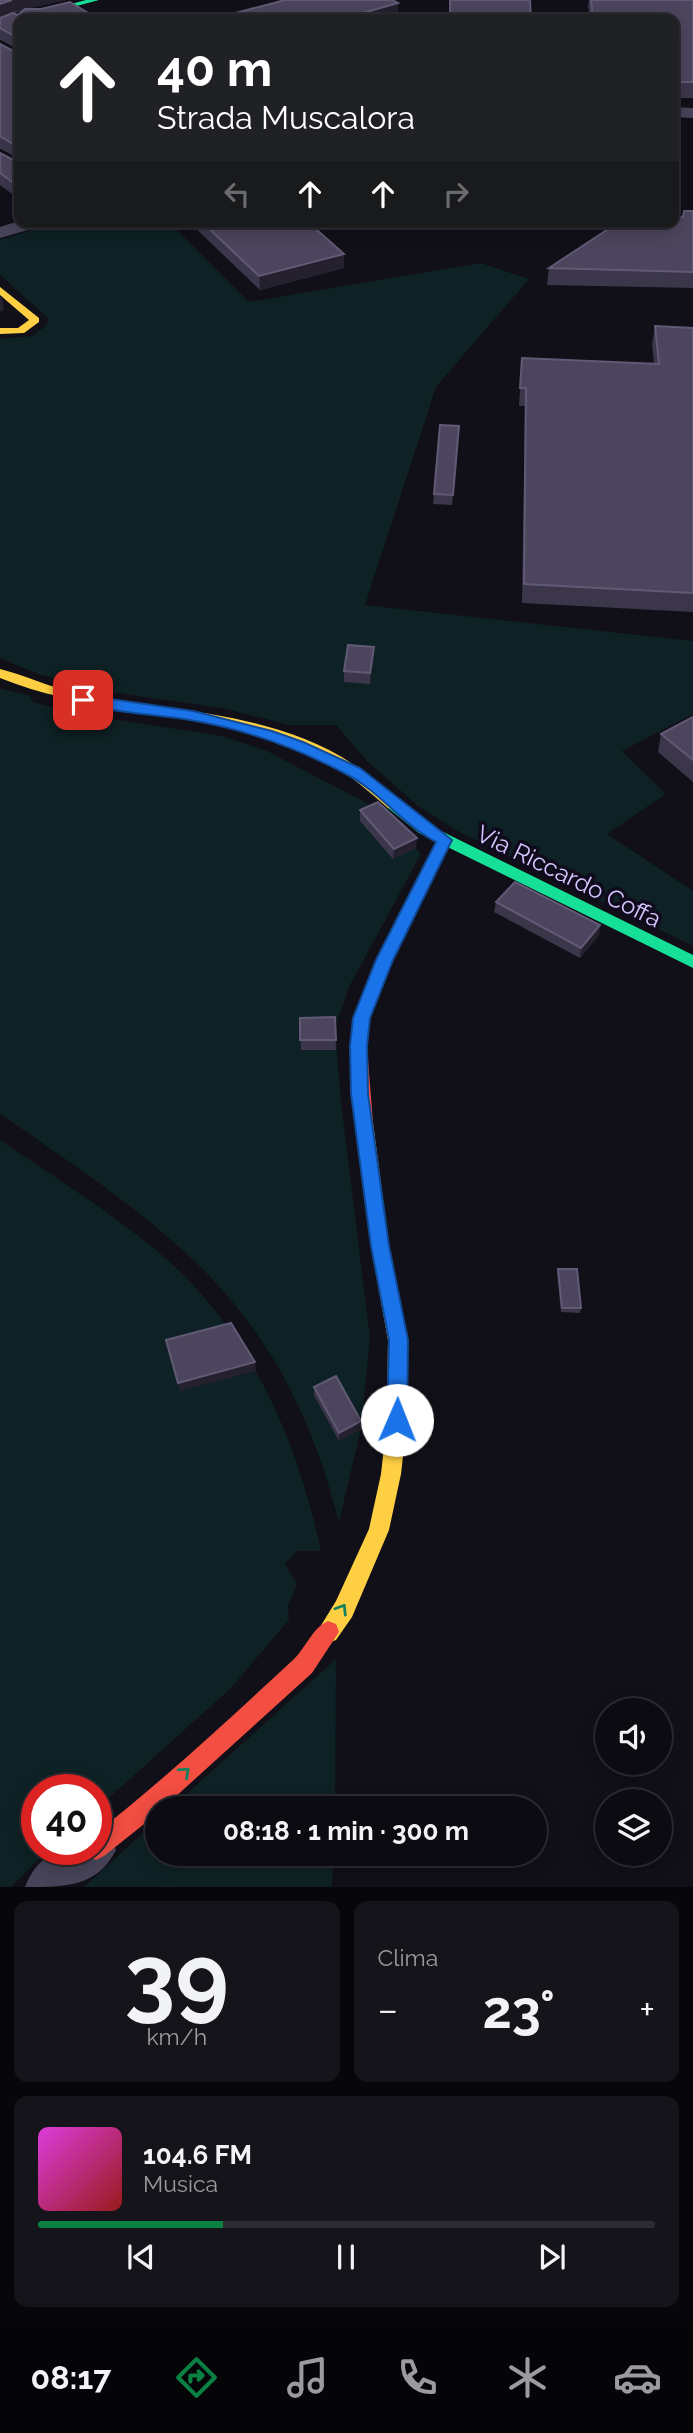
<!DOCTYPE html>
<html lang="it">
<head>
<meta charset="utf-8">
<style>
	:root { --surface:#0d0b12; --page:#16141b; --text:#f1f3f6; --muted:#9a9b9f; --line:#2d2b32; --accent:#0b8043 }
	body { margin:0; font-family:Raleway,sans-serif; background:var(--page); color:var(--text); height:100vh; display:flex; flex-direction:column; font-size:26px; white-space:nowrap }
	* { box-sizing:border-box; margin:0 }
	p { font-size:23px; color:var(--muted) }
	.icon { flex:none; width:38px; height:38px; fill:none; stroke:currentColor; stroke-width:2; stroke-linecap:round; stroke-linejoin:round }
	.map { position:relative; height:1887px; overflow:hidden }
	.panel { display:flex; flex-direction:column; gap:14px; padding:14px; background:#07060a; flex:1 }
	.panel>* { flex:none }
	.top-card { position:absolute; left:14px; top:14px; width:665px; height:214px; border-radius:14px; box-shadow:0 4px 18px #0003,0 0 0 2px var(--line); background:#202124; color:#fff; overflow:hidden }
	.tools { position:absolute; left:595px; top:1698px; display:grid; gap:14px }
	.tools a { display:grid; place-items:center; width:77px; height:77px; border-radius:50%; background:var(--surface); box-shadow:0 4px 18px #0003,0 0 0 2px var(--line); font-size:35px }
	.speed { position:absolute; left:21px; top:1774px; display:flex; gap:14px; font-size:35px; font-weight:700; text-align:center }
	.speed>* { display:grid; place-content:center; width:91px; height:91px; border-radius:50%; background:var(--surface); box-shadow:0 4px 18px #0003,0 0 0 2px var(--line); line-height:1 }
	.speed .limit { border:10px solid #d22; background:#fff; color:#111 }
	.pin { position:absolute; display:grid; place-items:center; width:60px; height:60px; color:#fff; margin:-30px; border-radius:14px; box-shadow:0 4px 10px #0006 }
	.me { position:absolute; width:77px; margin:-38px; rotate:1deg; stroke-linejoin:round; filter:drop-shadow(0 0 5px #0008) }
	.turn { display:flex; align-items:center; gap:24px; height:147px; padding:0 28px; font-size:32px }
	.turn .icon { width:91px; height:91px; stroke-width:2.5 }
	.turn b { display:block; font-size:49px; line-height:60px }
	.lanes { display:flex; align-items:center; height:66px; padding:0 28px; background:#0003; justify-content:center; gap:35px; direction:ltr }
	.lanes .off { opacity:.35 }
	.big { font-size:52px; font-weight:700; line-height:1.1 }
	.panel .tile { flex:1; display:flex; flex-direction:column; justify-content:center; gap:10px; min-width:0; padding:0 24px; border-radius:14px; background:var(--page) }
	.panel .dial { align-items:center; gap:0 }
	.dial b { font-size:91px; line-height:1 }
	.song { display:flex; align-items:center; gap:21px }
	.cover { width:84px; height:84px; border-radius:10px; background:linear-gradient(135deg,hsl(300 70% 55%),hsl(0 70% 35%)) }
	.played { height:7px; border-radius:4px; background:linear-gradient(90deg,var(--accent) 30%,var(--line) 30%) }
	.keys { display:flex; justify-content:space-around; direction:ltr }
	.heat { display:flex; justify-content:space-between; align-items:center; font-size:38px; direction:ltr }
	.panel .tiles { flex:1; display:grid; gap:14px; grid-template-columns:1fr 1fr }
	.tile:last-child { grid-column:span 2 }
	.trip { position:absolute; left:145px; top:1796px; width:402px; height:70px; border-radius:35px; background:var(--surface); box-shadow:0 4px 18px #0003,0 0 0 2px var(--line); font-weight:700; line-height:70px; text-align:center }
	.tabs { display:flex; height:112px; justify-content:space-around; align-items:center; background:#050407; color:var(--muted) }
	.tabs .icon { width:49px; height:49px }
	.tabs .active { color:var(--accent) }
	.tabs b { font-size:32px; color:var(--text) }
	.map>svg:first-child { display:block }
</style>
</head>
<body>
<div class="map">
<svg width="693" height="1887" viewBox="0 0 693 1887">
	<rect width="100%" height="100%" fill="#110f18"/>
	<g fill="#0e2124">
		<path d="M58,222h111l80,80 232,-39 48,16 -93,108 -71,218 328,36v73l-71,37 44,43 -59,40 86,57v55l-234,-114 -41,-26 -50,-44 -32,-37h-47l-67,-17 -125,-18 -59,-16 -38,-16v-319l32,-3 15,-11 1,-7 -48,-43v-35z"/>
		<path d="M0,688l30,8 3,6 40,11 149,23 45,15 115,60 39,43 -71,131 -15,42 6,75 29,236 -9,91 -22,93c-56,-218 -164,-288 -339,-408z"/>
		<path d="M0,1140c52,35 107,70 156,110 92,76 141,187 165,301h-24l-12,12 12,21 -9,22 1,14 -58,68 -131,118 -4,-1v-15h-59v60h11l-37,37h-11z"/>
		<path d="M336,1659l-1,149h-164z"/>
		<path d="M157,1820l1,33h176l-2,34h-248z"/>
	</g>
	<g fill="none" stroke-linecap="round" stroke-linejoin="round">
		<g fill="#474459" fill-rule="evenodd">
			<path d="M674,107l19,1v10l-19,-1z"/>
			<path d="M19,221l26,1 -3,4 -42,12v-11z"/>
			<path d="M96,1829l14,5 6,16c-19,37 -50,37 -91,37 15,-37 36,-37 71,-37z"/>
		</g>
		<g fill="#16e098" fill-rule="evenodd">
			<path d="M86,0h13l-71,19 -9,2 -3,-2z"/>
			<path d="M393,799l36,26 264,130v13l-274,-135 -31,-25 -2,-4 2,-4z"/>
		</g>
		<g fill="#ffcf43" fill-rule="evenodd">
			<path d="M0,287l39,31v4l-15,11 -24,1v-6h18l11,-8 -29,-25z"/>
			<path d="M0,669c24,6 47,17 72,23 100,21 218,18 301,87 9,7 21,15 27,25l-7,5 -5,-1c-23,-20 -46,-40 -73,-53 -99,-47 -214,-36 -315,-77z"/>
			<path d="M364,1116l6,2 3,5 16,123 19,94 -1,80 -6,54 -12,56 -37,87 -16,23 -8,3 -8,-3 -3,-8 19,-31 33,-72 12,-55 6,-54 1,-80 -17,-94 -16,-123 3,-5z"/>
		</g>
		<g fill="#f24e42" fill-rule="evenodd">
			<path d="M444,835l7,5 -59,120 -22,58 -3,29 6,76 -3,5 -6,2 -6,-2 -3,-5 -4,-76 3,-29 22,-58 61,-120z"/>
			<path d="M328,1621l8,3 3,8 -27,41 -149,135h-5v5l-54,43 -8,4 -8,-4 -3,-6h11v-17c69,-54 133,-114 197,-173 13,-12 19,-32 35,-39z"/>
		</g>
	</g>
	<g fill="#3b364a">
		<path d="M0,0h66l-41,9 -6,10v180l-19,-14v-32l19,10v-4l-18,-10h-1v-105l19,10v-4l-18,-10h-1v-22l18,-3 6,-5 -24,7z"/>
		<path d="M589,0h104v98h-19v-79h-84l-2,-13z"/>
		<path d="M684,211h9v77l-146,-3 2,-17 134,-51z"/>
		<path d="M189,222h119l36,46 -84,22z"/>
		<path d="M655,326l38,2v284l-171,-9 3,-197h-6l3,-48 132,6 -2,-20z"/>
		<path d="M459,426l-7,79 -19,-1 1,-10z"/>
		<path d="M374,647v10l-4,27 -26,-2v-11z"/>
		<path d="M693,717v65l-35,-30 3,-18z"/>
		<path d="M360,810l56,38 -23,11 -33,-38z"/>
		<path d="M496,902l104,23 -1,10 -19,23 -86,-46z"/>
		<path d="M335,1017l1,33h-35l-1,-32z"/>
		<path d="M558,1269l23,39 -1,5 -19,-1 -4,-39z"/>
		<path d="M314,1387l47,34v8l-22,12 -25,-46z"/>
	</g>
	<g fill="#24202e">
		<path d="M12,0h54l-54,12 -12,5v-13z"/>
		<path d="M398,3v13l-13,3h-43z"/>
		<path d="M344,254v14l-84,22 -1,-14z"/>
		<path d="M2,296l2,14 -4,2v-15z"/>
		<path d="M374,647v10l-4,27v-11z"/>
		<path d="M417,838l-1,10 -23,11 1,-10z"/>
		<path d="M600,925l-1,10 -19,23 1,-10z"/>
		<path d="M255,1362l1,9 -76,20 -2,-8z"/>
		<path d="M361,1421v8l-22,12v-8z"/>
	</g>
	<g fill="#4c455d" stroke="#615a76" stroke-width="2">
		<path d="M0,0h12l-12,4z"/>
		<path d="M285,0h107l6,3 -56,16h-129z"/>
		<path d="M450,0h80l1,19h-81z"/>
		<path d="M591,0h102v82h-19v-63h-81z"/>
		<path d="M70,2l28,17h-79v168l-19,-14v-20l19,10 -1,-16 -18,-11v-92l19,10 -1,-16 -18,-10v-10l13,-5 5,2 7,-6h16z"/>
		<path d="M684,211h9v61l-144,-4 70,-46h55v-6l9,1z"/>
		<path d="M202,222h106l36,32 -85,22z"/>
		<path d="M655,326l38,2v265l-169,-9 2,-196h-6l2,-30 137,6z"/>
		<path d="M440,425l19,1 -6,69 -19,-1z"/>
		<path d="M348,645l26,2 -4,26 -26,-2z"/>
		<path d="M693,717v43l-32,-26z"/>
		<path d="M378,802l39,36 -23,11 -34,-39z"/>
		<path d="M515,882l85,43 -19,23 -85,-46z"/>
		<path d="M335,1017l1,23h-36v-22z"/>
		<path d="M558,1269h19l4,39h-19z"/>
		<path d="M231,1323l24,39 -77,21 -12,-43z"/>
		<path d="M336,1376l25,45 -22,12 -25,-46z"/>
	</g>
	<defs><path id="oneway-chevron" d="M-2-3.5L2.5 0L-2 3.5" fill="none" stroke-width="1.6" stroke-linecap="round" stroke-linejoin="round" transform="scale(1.75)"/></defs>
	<g stroke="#138060">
		<use href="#oneway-chevron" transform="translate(342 1609) rotate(-58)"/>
		<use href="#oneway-chevron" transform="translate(185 1772) rotate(-42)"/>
	</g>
	<path fill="#1a73e8" stroke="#114b97" stroke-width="2" d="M83,695l110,16 79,20 31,11 57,26 92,72 -59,120 -23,58 -3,28 1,48 21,152 19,94 -1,80 -3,6 -7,3 -7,-3 -3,-6 2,-80 -18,-94 -20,-152 -1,-48 3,-28 23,-58 60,-118c-34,-18 -57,-51 -90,-68 -49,-26 -102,-45 -156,-54 -37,-6 -76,-7 -112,-17l-2,-3z"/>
	<g text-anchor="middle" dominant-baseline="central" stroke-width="7" stroke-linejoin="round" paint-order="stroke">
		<g font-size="24" fill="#d3c6ff" stroke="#100b1c">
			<text transform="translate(569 876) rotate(26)">Via Riccardo Coffa</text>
		</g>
	</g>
</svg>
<div class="tools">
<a><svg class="icon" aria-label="sound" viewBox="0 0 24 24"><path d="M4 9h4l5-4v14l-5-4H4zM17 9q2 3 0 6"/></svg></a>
<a><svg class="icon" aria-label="layers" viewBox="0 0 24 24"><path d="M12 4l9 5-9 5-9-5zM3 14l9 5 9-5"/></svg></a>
</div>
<div class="speed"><div class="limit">40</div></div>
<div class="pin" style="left:83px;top:700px;background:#d93025"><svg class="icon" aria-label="arrive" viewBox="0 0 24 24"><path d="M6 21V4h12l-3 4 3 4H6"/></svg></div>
<svg class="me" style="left:397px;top:1420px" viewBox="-20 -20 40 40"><circle r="19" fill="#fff"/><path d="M0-13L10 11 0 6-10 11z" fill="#1a73e8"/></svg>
<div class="trip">08:18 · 1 min · 300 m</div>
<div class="top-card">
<div class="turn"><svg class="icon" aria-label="ahead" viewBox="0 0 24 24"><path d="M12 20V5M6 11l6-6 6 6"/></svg><div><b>40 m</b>Strada Muscalora</div></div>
<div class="lanes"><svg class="icon off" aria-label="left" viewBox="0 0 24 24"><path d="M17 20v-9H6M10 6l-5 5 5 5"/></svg><svg class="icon" aria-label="ahead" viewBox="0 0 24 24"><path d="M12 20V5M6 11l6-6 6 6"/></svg><svg class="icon" aria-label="ahead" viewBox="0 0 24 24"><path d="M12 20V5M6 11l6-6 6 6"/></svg><svg class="icon off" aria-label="right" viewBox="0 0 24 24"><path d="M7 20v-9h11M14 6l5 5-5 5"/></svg></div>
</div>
</div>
<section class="panel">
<div class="tiles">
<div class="tile dial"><b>39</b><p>km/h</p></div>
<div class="tile"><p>Clima</p>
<div class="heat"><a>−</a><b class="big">23°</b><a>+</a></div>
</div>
<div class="tile">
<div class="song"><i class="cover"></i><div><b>104.6 FM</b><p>Musica</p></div></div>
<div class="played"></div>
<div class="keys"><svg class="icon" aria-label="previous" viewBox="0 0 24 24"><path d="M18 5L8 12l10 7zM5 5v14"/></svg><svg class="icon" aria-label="pause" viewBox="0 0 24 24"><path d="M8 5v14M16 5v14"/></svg><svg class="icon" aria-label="next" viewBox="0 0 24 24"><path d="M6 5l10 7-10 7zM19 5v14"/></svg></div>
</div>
</div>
</section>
<nav class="tabs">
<b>08:17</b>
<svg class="icon active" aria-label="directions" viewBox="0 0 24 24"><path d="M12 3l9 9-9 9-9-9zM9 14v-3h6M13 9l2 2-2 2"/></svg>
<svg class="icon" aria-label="music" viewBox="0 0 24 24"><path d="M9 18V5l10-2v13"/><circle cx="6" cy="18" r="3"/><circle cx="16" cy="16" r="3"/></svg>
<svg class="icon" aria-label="phone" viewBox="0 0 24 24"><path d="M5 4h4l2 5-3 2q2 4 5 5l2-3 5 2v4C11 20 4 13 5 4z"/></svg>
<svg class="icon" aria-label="climate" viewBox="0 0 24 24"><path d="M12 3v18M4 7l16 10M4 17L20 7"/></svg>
<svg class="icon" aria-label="car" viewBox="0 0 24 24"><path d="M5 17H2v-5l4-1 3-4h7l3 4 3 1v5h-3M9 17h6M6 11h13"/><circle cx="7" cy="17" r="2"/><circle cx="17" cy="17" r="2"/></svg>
</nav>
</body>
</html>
